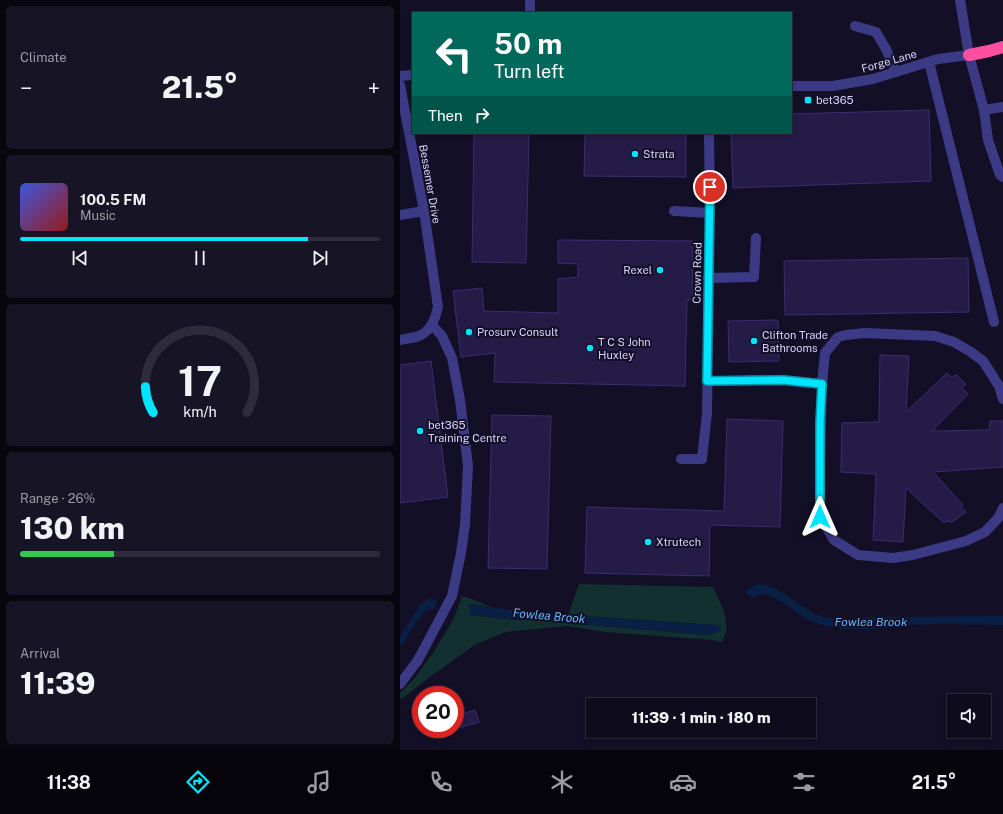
<!DOCTYPE html>
<html lang="en">
<head>
<meta charset="utf-8">
<style>
	:root { --surface:#0e0b1c; --page:#171425; --text:#f1f3f6; --muted:#9b9ba3; --line:#2e2b3b; --accent:#00e5ff }
	body { margin:0; font-family:"Public Sans",sans-serif; background:var(--page); color:var(--text); height:100vh; display:flex; flex-direction:column; font-size:15px; white-space:nowrap }
	* { box-sizing:border-box; margin:0 }
	p { font-size:13px; color:var(--muted) }
	.icon { flex:none; width:22px; height:22px; fill:none; stroke:currentColor; stroke-width:2; stroke-linecap:round; stroke-linejoin:round }
	.map { position:relative; flex:1; overflow:hidden }
	.sheet { display:flex; flex-direction:column; gap:6px; padding:6px; background:#08060f; width:400px }
	.sheet>* { flex:none }
	.top-card { position:absolute; left:12px; top:12px; width:380px; height:122px; border-radius:0px; box-shadow:0 2px 6px #0003,0 0 0 1px var(--line); background:#00695c; color:#fff; overflow:hidden }
	.buttons { position:absolute; left:547px; top:694px; display:grid; gap:8px }
	.buttons a { display:grid; place-items:center; width:44px; height:44px; border-radius:0px; background:var(--surface); box-shadow:0 2px 6px #0003,0 0 0 1px var(--line); font-size:20px }
	.speed { position:absolute; left:12px; top:686px; display:flex; gap:8px; font-size:20px; font-weight:700; text-align:center }
	.speed>* { display:grid; place-content:center; width:52px; height:52px; border-radius:50%; background:var(--surface); box-shadow:0 2px 6px #0003,0 0 0 1px var(--line); line-height:1 }
	.speed .limit { border:6px solid #d22; background:#fff; color:#111 }
	.pin { position:absolute; display:grid; place-items:center; width:34px; height:34px; color:#fff; margin:-17px; border:2px solid #fff; border-radius:50%; box-shadow:0 1px 4px #0007 }
	.me { position:absolute; width:44px; margin:-22px; rotate:0deg; stroke-linejoin:round; filter:drop-shadow(0 0 3px #0008) }
	.turn { display:flex; align-items:center; gap:14px; height:84px; padding:0 16px; font-size:18px }
	.turn .icon { width:52px; height:52px; stroke-width:2.5 }
	.turn b { display:block; font-size:28px; line-height:34px }
	.then { display:flex; align-items:center; height:38px; padding:0 16px; background:#0003; gap:8px; font-size:15px }
	.big { font-size:30px; font-weight:800; line-height:1.1 }
	.sheet .tile { flex:1; display:flex; flex-direction:column; justify-content:center; gap:6px; min-width:0; padding:0 14px; border-radius:6px; background:var(--page) }
	.sheet .dial { align-items:center; gap:0 }
	.dial svg { height:104px; overflow:visible; fill:none; stroke:var(--line); stroke-width:7; stroke-linecap:round; text-anchor:middle }
	.dial text { fill:var(--text); stroke:none }
	.song { display:flex; align-items:center; gap:12px }
	.cover { width:48px; height:48px; border-radius:6px; background:linear-gradient(135deg,hsl(230 70% 55%),hsl(0 70% 35%)) }
	.played { height:4px; border-radius:2px; background:linear-gradient(90deg,var(--accent) 80%,var(--line) 80%) }
	.keys { display:flex; justify-content:space-around; direction:ltr }
	.heat { display:flex; justify-content:space-between; align-items:center; font-size:22px; direction:ltr }
	.charge { height:6px; border-radius:3px; background:linear-gradient(90deg,#34c759 26%,var(--line) 0) }
	.trip { position:absolute; left:186px; top:698px; width:230px; height:40px; border-radius:0px; background:var(--surface); box-shadow:0 2px 6px #0003,0 0 0 1px var(--line); font-weight:800; line-height:40px; text-align:center }
	.menu { display:flex; height:64px; justify-content:space-around; align-items:center; background:#06040b; color:var(--muted) }
	.menu .icon { width:28px; height:28px }
	.menu .on { color:var(--accent) }
	.menu b { font-size:18px; color:var(--text) }
	main { display:flex; flex:1; min-height:0 }
	.map>svg:first-child { display:block }
</style>
</head>
<body>
<main>
<section class="sheet">
<div class="tile"><p>Climate</p>
<div class="heat"><a>−</a><b class="big">21.5°</b><a>+</a></div>
</div>
<div class="tile">
<div class="song"><i class="cover"></i><div><b>100.5 FM</b><p>Music</p></div></div>
<div class="played"></div>
<div class="keys"><svg class="icon" aria-label="previous" viewBox="0 0 24 24"><path d="M18 5L8 12l10 7zM5 5v14"/></svg><svg class="icon" aria-label="pause" viewBox="0 0 24 24"><path d="M8 5v14M16 5v14"/></svg><svg class="icon" aria-label="next" viewBox="0 0 24 24"><path d="M6 5l10 7-10 7zM19 5v14"/></svg></div>
</div>
<div class="tile dial"><svg viewBox="0 0 100 80">
<path d="M14 69A42 42 0 1 1 86 69"/>
<path d="M14 69A42 42 0 0 1 8 49" stroke="#00e5ff"/>
<text x="50" y="56" font-size="32" font-weight="700">17</text>
<text x="50" y="72" font-size="11">km/h</text>
</svg></div>
<div class="tile"><p>Range · 26%</p><b class="big">130 km</b><div class="charge"></div></div>
<div class="tile"><p>Arrival</p><b class="big">11:39</b></div>
</section>
<div class="map">
<svg width="603" height="750" viewBox="0 0 603 750">
	<rect width="100%" height="100%" fill="#130f26"/>
	<path fill="#12302f" d="M179,584l134,3c8,18 20,36 9,55l-10,-2 -107,-8 -38,-6 -61,6 -30,12 -46,33 -30,23v-7l13,-13 20,-27 21,-35 8,-22 7,2 23,9 -22,-3v11l44,5h18l175,15 9,-10 -148,-10z"/>
	<g fill="#0a1f44">
		<path d="M358,584l8,1 9,3 41,27 17,4 41,-2 129,-1v9l-67,-1 -29,1 -32,4h-30l-19,-3 -18,-6 -24,-17 -16,-8 -6,-1 -10,4 -7,-7 6,-4z"/>
		<path d="M30,598l6,1v5l-3,6 -5,-1c-12,10 -18,26 -28,37v-10l20,-31z"/>
		<path d="M69,604l64,9 183,12 5,2 1,3 -8,4 -7,1 -175,-15h-18l-44,-5z"/>
	</g>
	<g fill="#241b47" stroke="#3b2d73">
		<path d="M529,110l2,71 -198,7 -2,-55h60v-19z"/>
		<path d="M74,133h55l-3,130 -54,-1z"/>
		<path d="M185,133h101v44l-102,-1z"/>
		<path d="M158,240l135,1 -1,59h-5l-2,86 -191,-4 1,-29 -34,4 -8,-66 29,-3 2,23 74,2v-34l20,-2v-13l-20,-1z"/>
		<path d="M568,258l1,54 -184,3 -1,-54z"/>
		<path d="M378,320l1,41 -50,1 -1,-41z"/>
		<path d="M480,355l29,1 -3,56 41,-39 4,4 5,-2 10,9 -4,4 6,6 -36,37 57,-1 1,-9h13v46l-70,5 30,33 -2,3 5,4 -14,10 -4,-1 -4,2 -38,-35 -3,54 -30,-2 3,-66 -35,-2 1,-49 37,-1z"/>
		<path d="M31,361l17,136 -48,6v-138z"/>
		<path d="M92,415l59,1 -4,153 -59,-1z"/>
		<path d="M327,419l56,2 -3,106 -70,-2 -1,51 -124,-3 2,-66 137,4z"/>
		<path d="M75,710l4,12 -24,7v-13z"/>
	</g>
	<g fill="none" stroke-linecap="round" stroke-linejoin="round">
		<g stroke="#3d3a85" stroke-width="10">
			<path d="M560,0l9,55 15,55 19,-3"/>
			<path d="M130,13v-13"/>
			<path d="M455,26l21,6 10,17 10,23"/>
			<path d="M529,62l65,260"/>
			<path d="M0,76l13,-1"/>
			<path d="M0,85l24,126 14,96c-3,13 -8,26 -22,30 -5,1 -11,2 -16,3"/>
			<path d="M391,86h42l40,-7 65,-20 31,-4"/>
			<path d="M584,110l4,30 12,35 3,2"/>
			<path d="M274,211l36,2"/>
			<path d="M0,215l24,-4"/>
			<path d="M308,278l46,-1 2,-39"/>
			<path d="M307,381l76,-1 39,4 3,-31 13,-16 8,-2 19,-2 70,3 19,6 17,10 12,9 16,25 4,13"/>
			<path d="M422,384l-2,75v58l14,23 24,15 35,3 20,-3 53,-14 19,-9 14,-15 4,-9"/>
			<path d="M281,459h21l5,-46 3,-200 -1,-80"/>
			<path d="M0,684l18,-24 34,-64 9,-43 4,-29 3,-58 -8,-66 -8,-42 -10,-22 -10,-11"/>
		</g>
		<path stroke="#ff4fa3" stroke-width="12" d="M569,55l20,-4 14,-4"/>
	</g>
	<g fill="none" stroke-linecap="round" stroke-linejoin="round">
		<g stroke="#0095a6" stroke-width="10">
			<path id="route" d="M310,187l-3,194 76,-1 39,4 -2,39v94"/>
		</g>
		<use href="#route" stroke="#00e5ff" stroke-width="7"/>
	</g>
	<g fill="#00e5ff" stroke="#130f26" stroke-width="1.5">
		<rect x="404" y="96" width="8" height="8" rx="2"/>
		<circle cx="235" cy="154" r="4"/>
		<circle cx="260" cy="270" r="4"/>
		<circle cx="69" cy="332" r="4"/>
		<circle cx="354" cy="341" r="4"/>
		<circle cx="190" cy="348" r="4"/>
		<circle cx="20" cy="431" r="4"/>
		<circle cx="248" cy="542" r="4"/>
	</g>
	<g text-anchor="middle" dominant-baseline="central" stroke-width="4" stroke-linejoin="round" paint-order="stroke">
		<g font-size="11" fill="#d9d4ff" stroke="#130f26">
			<text transform="translate(489 61) rotate(-16)">Forge Lane</text>
			<text transform="translate(30 184) rotate(80)">Bessemer Drive</text>
			<text transform="translate(297 273) rotate(-89)">Crown Road</text>
		</g>
		<g font-size="11" fill="#d9d4ff" stroke="#130f26" text-anchor="start">
			<text x="416" y="100">bet365</text>
			<text x="243" y="154">Strata</text>
			<text x="252" y="270" text-anchor="end">Rexel</text>
			<text x="77" y="332">Prosurv Consult</text>
			<text x="362" y="335">Clifton Trade<tspan x="362" dy="13">Bathrooms</tspan></text>
			<text x="198" y="342">T C S John<tspan x="198" dy="13">Huxley</tspan></text>
			<text x="28" y="425">bet365<tspan x="28" dy="13">Training Centre</tspan></text>
			<text x="256" y="542">Xtrutech</text>
		</g>
		<g font-size="12" font-style="italic" fill="#62b6ff" stroke="#130f26">
			<text transform="translate(149 616) rotate(5)">Fowlea Brook</text>
			<text x="471" y="622">Fowlea Brook</text>
		</g>
	</g>
</svg>
<div class="buttons">
<a><svg class="icon" aria-label="sound" viewBox="0 0 24 24"><path d="M4 9h4l5-4v14l-5-4H4zM17 9q2 3 0 6"/></svg></a>
</div>
<div class="speed"><div class="limit">20</div></div>
<div class="pin" style="left:310px;top:187px;background:#d93025"><svg class="icon" aria-label="arrive" viewBox="0 0 24 24"><path d="M6 21V4h12l-3 4 3 4H6"/></svg></div>
<svg class="me" style="left:420px;top:517px" viewBox="-20 -20 40 40"><path d="M0-17L14 15 0 8-14 15z" fill="#00e5ff" stroke="#fff" stroke-width="4"/></svg>
<div class="trip">11:39 · 1 min · 180 m</div>
<div class="top-card">
<div class="turn"><svg class="icon" aria-label="left" viewBox="0 0 24 24"><path d="M17 20v-9H6M10 6l-5 5 5 5"/></svg><div><b>50 m</b>Turn left</div></div>
<div class="then">Then<svg class="icon" aria-label="right" viewBox="0 0 24 24"><path d="M7 20v-9h11M14 6l5 5-5 5"/></svg></div>
</div>
</div>
</main>
<nav class="menu">
<b>11:38</b>
<svg class="icon on" aria-label="directions" viewBox="0 0 24 24"><path d="M12 3l9 9-9 9-9-9zM9 14v-3h6M13 9l2 2-2 2"/></svg>
<svg class="icon" aria-label="music" viewBox="0 0 24 24"><path d="M9 18V5l10-2v13"/><circle cx="6" cy="18" r="3"/><circle cx="16" cy="16" r="3"/></svg>
<svg class="icon" aria-label="phone" viewBox="0 0 24 24"><path d="M5 4h4l2 5-3 2q2 4 5 5l2-3 5 2v4C11 20 4 13 5 4z"/></svg>
<svg class="icon" aria-label="climate" viewBox="0 0 24 24"><path d="M12 3v18M4 7l16 10M4 17L20 7"/></svg>
<svg class="icon" aria-label="car" viewBox="0 0 24 24"><path d="M5 17H2v-5l4-1 3-4h7l3 4 3 1v5h-3M9 17h6M6 11h13"/><circle cx="7" cy="17" r="2"/><circle cx="17" cy="17" r="2"/></svg>
<svg class="icon" aria-label="filters" viewBox="0 0 24 24"><path d="M4 7h16M4 17h16"/><circle cx="9" cy="7" r="2"/><circle cx="15" cy="17" r="2"/></svg>
<b>21.5°</b>
</nav>
</body>
</html>
